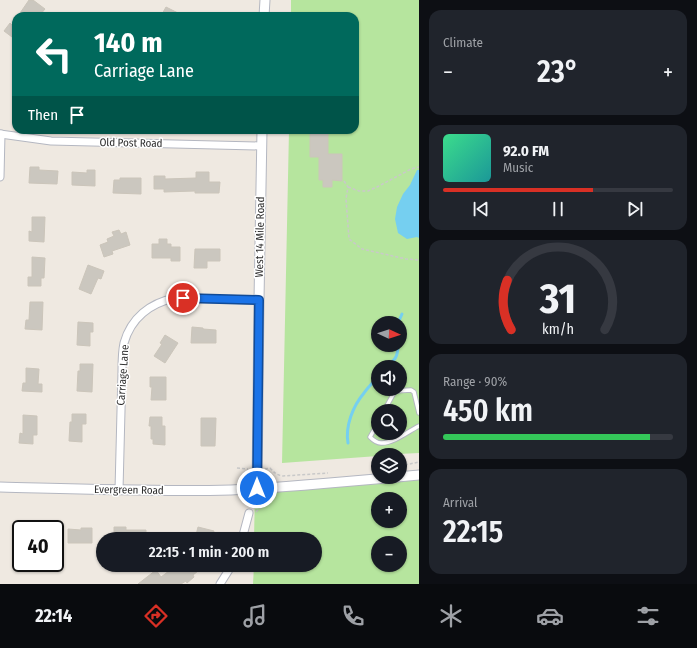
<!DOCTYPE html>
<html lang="en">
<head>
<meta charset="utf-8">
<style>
	:root { --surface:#171b24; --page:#20242c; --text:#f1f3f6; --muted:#9ea1a6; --line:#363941; --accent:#d93025 }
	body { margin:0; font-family:"Fira Sans Condensed",sans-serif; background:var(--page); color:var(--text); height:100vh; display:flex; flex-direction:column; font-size:15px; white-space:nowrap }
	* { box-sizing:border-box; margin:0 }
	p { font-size:13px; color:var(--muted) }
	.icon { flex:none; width:22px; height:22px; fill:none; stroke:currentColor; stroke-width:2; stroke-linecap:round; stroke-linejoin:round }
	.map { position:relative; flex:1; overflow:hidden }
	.side { display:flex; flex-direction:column; gap:10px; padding:10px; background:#0d0f14; width:278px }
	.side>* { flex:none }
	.banner { position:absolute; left:12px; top:12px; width:347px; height:122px; border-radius:12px; box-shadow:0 1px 3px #0004; background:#00695c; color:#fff; overflow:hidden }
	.needle { width:26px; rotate:93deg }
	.fabs { position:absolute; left:371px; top:316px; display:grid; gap:8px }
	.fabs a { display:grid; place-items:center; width:36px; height:36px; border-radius:50%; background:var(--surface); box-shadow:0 1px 3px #0004; font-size:20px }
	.speed { position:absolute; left:12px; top:520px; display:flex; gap:8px; font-size:20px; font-weight:700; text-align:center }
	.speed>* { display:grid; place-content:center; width:52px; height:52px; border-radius:50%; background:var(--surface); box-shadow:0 1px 3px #0004; line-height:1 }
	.speed .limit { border:2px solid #111; border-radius:6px; background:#fff; color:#111 }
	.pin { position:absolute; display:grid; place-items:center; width:34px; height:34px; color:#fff; margin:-17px; border:2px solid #fff; border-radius:50%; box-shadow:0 1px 4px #0007 }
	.me { position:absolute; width:44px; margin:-22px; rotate:0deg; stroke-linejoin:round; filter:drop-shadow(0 0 3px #0008) }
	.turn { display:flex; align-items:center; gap:14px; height:84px; padding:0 16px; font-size:18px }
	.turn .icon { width:52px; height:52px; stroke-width:2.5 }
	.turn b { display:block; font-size:28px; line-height:34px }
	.then { display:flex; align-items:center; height:38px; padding:0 16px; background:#0003; gap:8px; font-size:15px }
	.big { font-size:30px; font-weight:600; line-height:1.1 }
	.side .widget { flex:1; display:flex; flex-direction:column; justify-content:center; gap:6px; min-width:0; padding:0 14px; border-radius:12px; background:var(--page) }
	.side .dial { align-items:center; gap:0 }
	.dial svg { height:104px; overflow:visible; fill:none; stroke:var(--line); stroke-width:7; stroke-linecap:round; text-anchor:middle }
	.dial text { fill:var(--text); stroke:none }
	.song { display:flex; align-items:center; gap:12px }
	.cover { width:48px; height:48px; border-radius:6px; background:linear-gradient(135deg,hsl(150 70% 55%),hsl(180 70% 35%)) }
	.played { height:4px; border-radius:2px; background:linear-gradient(90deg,var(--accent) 65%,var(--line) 65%) }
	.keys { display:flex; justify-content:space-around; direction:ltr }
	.heat { display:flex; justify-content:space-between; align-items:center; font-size:22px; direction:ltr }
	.charge { height:6px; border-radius:3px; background:linear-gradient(90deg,#34c759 90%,var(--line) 0) }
	.trip { position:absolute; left:96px; top:532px; width:226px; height:40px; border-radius:20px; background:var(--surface); box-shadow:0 1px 3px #0004; font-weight:600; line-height:40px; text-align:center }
	.menu { display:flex; height:64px; justify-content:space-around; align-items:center; background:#090b0e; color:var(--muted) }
	.menu .icon { width:28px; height:28px }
	.menu .on { color:var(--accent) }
	.menu b { font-size:18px; color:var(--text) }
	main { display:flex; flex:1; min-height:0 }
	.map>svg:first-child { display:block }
</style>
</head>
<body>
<main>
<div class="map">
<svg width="419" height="584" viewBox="0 0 419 584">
	<rect width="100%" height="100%" fill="#efe9e1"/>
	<g fill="#b6e59e" fill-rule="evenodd">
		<path d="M291,0h128v453l-41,2v1l-96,7 7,-333h66v-114h-64zM378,323h22v22h-22zM378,367h22v22h-22zM378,411h22v22h-22z"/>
		<path d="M419,478v106h-166l1,-19h61v-26h-61l1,-48zM378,499h22v22h-22zM378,543h22v22h-22z"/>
	</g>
	<path fill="#75cff0" d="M417,170h2v68l-2,-1 -10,2 -9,-6 -3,-14 2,-12 6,-13 7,-9z"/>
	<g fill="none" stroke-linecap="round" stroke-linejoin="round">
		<g stroke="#75cff0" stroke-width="3">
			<path d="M398,323l4,-9"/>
			<path d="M386,367c9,-7 12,-10 12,-22"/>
			<path d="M348,443c-3,-17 5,-37 16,-50 4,-6 10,-11 14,-17"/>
		</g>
	</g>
	<g fill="#cbc7bf" stroke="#cbc5ba">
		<path d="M29,0h4l12,9 -6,7h-21z"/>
		<path d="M166,7l18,9h-23z"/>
		<path d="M16,19v21l-12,-9 6,-8 2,2z"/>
		<path d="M310,133h18v21h14v27l-10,-1v7h-9v-7h-4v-23h-9z"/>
		<path d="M30,167h9v3l19,1 -1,13 -28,-1z"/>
		<path d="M87,170h8v16l-23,-1v-13l15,1z"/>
		<path d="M196,172h13v10h11l-1,11h-24v-2l-31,1v-3h-10v-13h11v3l31,-1z"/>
		<path d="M120,178h21v16l-28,-1 1,-13h6z"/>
		<path d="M32,217h13l-1,25 -15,-1v-10l3,1z"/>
		<path d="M119,230l2,4 5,-2 4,13 -18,6 1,3 -9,3 -4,-12 8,-3 -1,-3 7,-3 -2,-4z"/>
		<path d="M159,239h8v5h4v3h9v14h-9v-3h-19v-14h7z"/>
		<path d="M195,249h25v12h-13v7h-13z"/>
		<path d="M32,257l13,1 -1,20h-3v8h-13v-9h4z"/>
		<path d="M88,265l16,6 -3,8 -3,-1 -7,16 -12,-5z"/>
		<path d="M30,302h13l-1,28 -17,-1 1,-9h3z"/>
		<path d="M78,322l15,1v9h-3v14l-13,-1z"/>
		<path d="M192,327l11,1v1l13,1v13h-25z"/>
		<path d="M165,335l13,8 -13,20 -11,-7 8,-12 -2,-1z"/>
		<path d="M80,364h13l-1,28 -15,-1 1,-20h2z"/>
		<path d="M26,368l13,1 -1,15h4v8l-20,-1 1,-8h3z"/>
		<path d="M150,377h16v23h-15l1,-13h-2z"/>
		<path d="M72,414h14v10h-4v18l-13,-1 1,-19h2z"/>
		<path d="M23,415l14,1v19h-4v9l-14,-1 1,-10 3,1z"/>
		<path d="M150,417h12v9h3v19l-12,-1v-5h-2v-13h-2z"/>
		<path d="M201,418h15l-1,28h-14z"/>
		<path d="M114,527h12v3h20v9h-32z"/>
		<path d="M198,527l16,4 -2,8h-17z"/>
		<path d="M81,528h11v15h-24v-14l13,1z"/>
		<path d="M177,565h16l5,6 -5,4 1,2 -7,6 -1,-2 -5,3h-43l18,-14 5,7z"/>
	</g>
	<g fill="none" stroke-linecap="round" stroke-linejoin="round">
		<g stroke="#b4b7c1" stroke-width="5.5">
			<g id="service">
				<path d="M384,411l11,-20 16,-1 3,2 5,21"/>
				<path d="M378,423l-8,14c3,3 7,6 11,6 11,1 28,-12 38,-17"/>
			</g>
		</g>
		<g stroke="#b4b7c1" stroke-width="9">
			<g id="minor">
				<path d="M0,134l51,7 210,5"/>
				<path d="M0,177l1,-43"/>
				<path d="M119,490l3,-119c0,-10 0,-19 2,-28 7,-25 26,-40 51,-45l84,2"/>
				<path d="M242,539l7,-26"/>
				<path d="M220,584l12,-19"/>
			</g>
		</g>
		<g stroke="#b4b7c1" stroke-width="11">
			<g id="tertiary">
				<path d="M264,16l1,-16"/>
				<path d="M0,487c77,2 154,5 231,3 63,-3 125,-9 188,-15"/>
				<path d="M257,488l2,-188 3,-170"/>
			</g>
		</g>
		<g stroke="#c9c9c9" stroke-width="1.5" stroke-dasharray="3 2" stroke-linecap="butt">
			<path d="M344,181l4,6 -2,12 3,40 13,10 44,10 13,1"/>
			<path d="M348,187l11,4h9l9,-4 34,-18 8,-2"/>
			<path d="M400,466l19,-4"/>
			<path d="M237,468l11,1"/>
			<path d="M265,469l5,-1c4,4 6,7 13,8l45,-3"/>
			<path d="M256,512c5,-6 11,-6 12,-15"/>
		</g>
		<use href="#service" stroke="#fff" stroke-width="3.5"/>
		<use href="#minor" stroke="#fff" stroke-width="7"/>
		<use href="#tertiary" stroke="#fff" stroke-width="9"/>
	</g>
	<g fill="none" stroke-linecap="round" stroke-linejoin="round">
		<g stroke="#114b97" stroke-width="10">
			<path id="route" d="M183,298l76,2 -2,188"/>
		</g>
		<use href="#route" stroke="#1a73e8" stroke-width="7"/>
	</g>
	<g text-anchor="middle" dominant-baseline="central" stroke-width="3" stroke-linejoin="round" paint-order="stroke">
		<g font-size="11" fill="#2e2e2e" stroke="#fff">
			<text transform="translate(131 143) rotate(1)">Old Post Road</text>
			<text transform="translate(260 237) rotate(-89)">West 14 Mile Road</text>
			<text transform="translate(123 375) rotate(-86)">Carriage Lane</text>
			<text transform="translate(129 490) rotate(1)">Evergreen Road</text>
		</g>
	</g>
</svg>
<div class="fabs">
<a><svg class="needle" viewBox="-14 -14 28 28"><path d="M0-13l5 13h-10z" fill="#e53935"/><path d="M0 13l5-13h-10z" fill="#9ea1a6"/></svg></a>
<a><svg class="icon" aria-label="sound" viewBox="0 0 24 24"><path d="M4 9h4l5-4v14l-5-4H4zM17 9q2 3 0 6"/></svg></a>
<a><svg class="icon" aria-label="search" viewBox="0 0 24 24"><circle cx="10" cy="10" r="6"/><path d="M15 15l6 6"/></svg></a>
<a><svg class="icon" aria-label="layers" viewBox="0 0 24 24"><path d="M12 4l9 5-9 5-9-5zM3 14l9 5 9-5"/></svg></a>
<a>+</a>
<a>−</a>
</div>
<div class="speed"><div class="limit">40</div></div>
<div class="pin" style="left:183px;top:298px;background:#d93025"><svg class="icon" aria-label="arrive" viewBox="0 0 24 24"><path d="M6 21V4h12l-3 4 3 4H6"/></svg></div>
<svg class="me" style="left:257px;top:488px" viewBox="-20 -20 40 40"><circle r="17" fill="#1a73e8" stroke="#fff" stroke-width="3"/><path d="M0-11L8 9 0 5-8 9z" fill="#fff"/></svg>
<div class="trip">22:15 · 1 min · 200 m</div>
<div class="banner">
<div class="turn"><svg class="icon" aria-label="left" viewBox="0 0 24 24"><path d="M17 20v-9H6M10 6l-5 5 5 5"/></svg><div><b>140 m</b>Carriage Lane</div></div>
<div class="then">Then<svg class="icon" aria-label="arrive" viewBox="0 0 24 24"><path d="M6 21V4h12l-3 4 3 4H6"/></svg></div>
</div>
</div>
<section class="side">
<div class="widget"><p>Climate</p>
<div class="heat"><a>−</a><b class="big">23°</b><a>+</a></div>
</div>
<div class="widget">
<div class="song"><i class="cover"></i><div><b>92.0 FM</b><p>Music</p></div></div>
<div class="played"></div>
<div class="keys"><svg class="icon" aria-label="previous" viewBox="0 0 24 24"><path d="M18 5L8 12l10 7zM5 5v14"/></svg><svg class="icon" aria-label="pause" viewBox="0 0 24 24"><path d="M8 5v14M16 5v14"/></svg><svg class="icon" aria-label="next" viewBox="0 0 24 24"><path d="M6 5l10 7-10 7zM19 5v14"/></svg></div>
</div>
<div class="widget dial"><svg viewBox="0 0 100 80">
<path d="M14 69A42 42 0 1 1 86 69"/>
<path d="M14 69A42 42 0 0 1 11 31" stroke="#d93025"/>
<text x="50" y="56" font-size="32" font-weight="700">31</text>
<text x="50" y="72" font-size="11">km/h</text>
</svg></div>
<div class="widget"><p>Range · 90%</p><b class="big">450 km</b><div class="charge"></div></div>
<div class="widget"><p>Arrival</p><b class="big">22:15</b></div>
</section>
</main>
<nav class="menu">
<b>22:14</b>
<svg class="icon on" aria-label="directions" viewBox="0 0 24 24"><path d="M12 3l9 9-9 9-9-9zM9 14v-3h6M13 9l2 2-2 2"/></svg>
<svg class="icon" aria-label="music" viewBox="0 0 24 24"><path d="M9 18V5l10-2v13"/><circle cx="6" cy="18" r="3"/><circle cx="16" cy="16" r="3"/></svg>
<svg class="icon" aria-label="phone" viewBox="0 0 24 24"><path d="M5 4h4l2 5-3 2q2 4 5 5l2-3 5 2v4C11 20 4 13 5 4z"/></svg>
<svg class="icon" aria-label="climate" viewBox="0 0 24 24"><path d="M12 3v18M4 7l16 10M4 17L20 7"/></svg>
<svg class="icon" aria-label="car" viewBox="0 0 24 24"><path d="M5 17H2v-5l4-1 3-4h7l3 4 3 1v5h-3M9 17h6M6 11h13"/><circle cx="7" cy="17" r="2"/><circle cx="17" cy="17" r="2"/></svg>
<svg class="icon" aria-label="filters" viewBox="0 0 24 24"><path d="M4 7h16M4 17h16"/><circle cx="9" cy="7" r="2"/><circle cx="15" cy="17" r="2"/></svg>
</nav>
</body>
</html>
